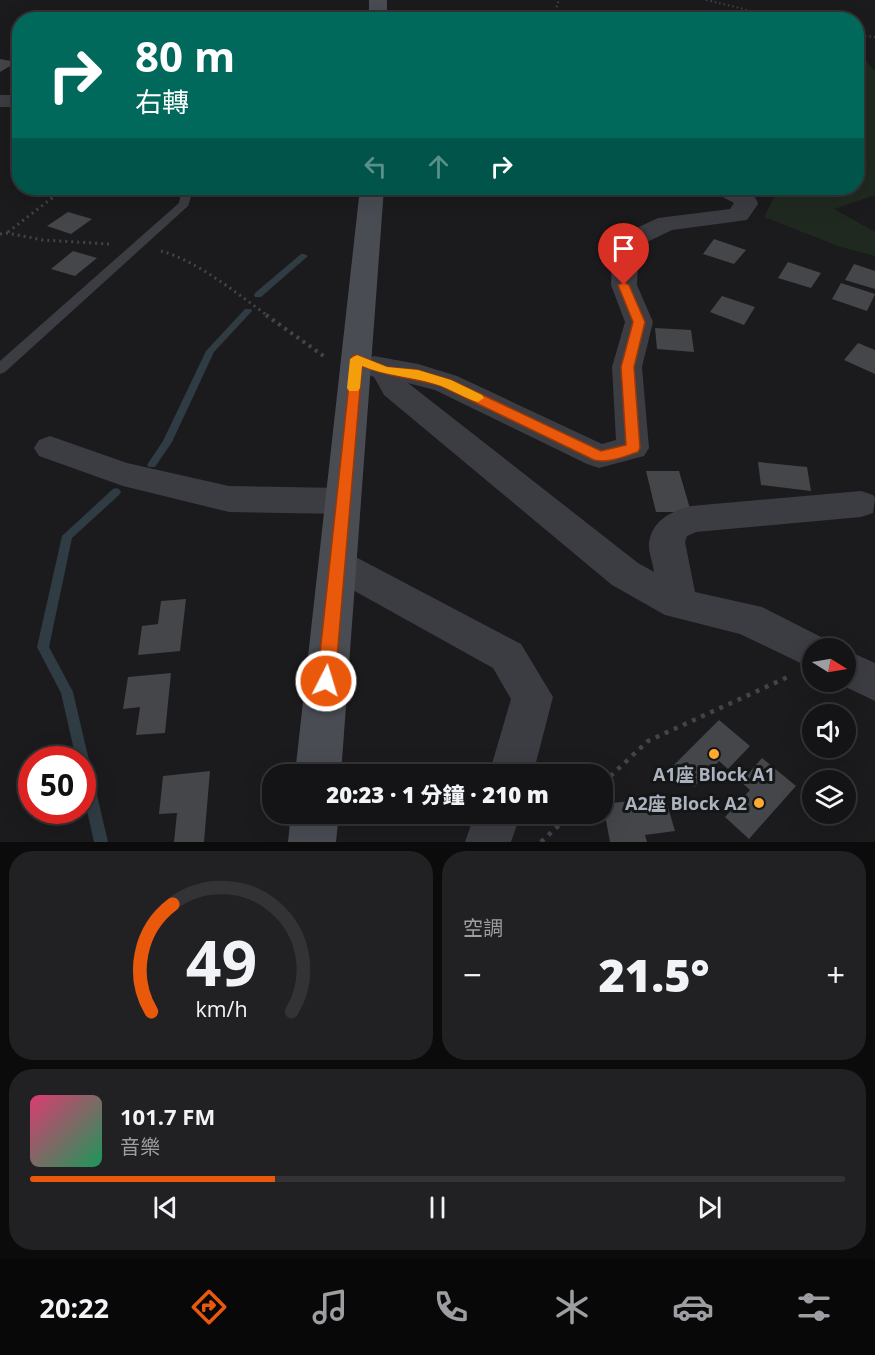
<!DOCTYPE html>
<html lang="zh-TW">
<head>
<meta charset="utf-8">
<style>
	:root { --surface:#141416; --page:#212123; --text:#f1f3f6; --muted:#9d9ea1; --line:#333335; --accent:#ea580c }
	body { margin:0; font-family:"Open Sans","Noto Sans TC",sans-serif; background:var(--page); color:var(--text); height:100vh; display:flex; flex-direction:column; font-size:22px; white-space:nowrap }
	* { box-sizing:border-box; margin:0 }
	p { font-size:20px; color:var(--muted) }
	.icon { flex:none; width:33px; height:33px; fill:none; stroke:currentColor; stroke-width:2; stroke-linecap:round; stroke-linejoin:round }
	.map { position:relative; height:842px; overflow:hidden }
	.panel { display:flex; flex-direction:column; gap:9px; padding:9px; background:#0b0b0c; flex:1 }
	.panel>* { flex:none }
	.guide { position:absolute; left:12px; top:12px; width:852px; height:183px; border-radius:24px; box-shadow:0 6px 24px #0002,0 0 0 2px var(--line); background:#00695c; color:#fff; overflow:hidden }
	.needle { width:39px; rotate:101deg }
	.fabs { position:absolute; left:802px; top:638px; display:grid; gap:12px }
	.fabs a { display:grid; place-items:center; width:54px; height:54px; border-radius:50%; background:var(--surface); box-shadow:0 6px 24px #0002,0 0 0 2px var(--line); font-size:30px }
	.speed { position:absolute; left:18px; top:746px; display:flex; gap:12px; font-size:30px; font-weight:700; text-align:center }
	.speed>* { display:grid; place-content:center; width:78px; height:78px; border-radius:50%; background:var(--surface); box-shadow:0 6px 24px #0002,0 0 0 2px var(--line); line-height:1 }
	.speed .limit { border:9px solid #d22; background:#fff; color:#111 }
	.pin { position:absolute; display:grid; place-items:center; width:51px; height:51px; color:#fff; margin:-62px -26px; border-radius:50% 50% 50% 0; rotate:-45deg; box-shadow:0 0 6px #0007 }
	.pin .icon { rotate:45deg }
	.me { position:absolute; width:66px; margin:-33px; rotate:5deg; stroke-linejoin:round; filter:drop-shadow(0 0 4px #0008) }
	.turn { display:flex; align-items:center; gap:21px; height:126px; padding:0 24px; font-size:27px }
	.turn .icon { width:78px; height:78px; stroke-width:2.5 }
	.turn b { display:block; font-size:42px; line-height:51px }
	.lanes { display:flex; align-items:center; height:57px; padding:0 24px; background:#0003; justify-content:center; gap:30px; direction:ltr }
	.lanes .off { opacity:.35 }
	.big { font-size:45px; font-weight:800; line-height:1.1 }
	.panel .card { flex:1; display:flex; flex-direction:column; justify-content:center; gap:9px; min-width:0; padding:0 21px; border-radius:24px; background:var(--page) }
	.panel .dial { align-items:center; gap:0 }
	.dial svg { height:156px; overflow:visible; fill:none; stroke:var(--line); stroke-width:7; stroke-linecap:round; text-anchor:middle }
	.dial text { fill:var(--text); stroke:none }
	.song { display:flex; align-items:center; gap:18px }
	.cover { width:72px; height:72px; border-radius:9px; background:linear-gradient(135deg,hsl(340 70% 55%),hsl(150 70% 35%)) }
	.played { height:6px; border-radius:3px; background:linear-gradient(90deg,var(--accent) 30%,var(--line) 30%) }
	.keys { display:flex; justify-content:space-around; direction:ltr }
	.heat { display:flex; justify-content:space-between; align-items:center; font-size:33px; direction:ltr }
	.panel .tiles { flex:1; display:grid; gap:9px; grid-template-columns:1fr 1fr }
	.card:last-child { grid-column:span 2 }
	.trip { position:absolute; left:262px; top:764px; width:351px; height:60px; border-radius:24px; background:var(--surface); box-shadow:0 6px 24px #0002,0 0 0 2px var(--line); font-weight:800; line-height:60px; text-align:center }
	.menu { display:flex; height:96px; justify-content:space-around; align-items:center; background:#080809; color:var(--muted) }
	.menu .icon { width:42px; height:42px }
	.menu .active { color:var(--accent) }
	.menu b { font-size:27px; color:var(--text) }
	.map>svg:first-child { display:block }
</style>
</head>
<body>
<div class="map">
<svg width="875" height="842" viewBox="0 0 875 842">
	<rect width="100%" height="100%" fill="#1b1b1d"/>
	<path fill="#202920" d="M857,52l18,19v124l-41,14 41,23v24l-34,-9 -77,-30 15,-29h77z"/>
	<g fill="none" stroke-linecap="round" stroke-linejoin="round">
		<g fill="#2f3c43" fill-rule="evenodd">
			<path d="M301,254h3l4,2 -47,41h-6l-1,-2 1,-2z"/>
			<path d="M245,309h6l1,2 -38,41 -42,90 -17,25h-6l-2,-2 16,-24 43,-90z"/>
			<path d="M116,488l3,1 2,3 -2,3 -47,43 -23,109 24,45 35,150h-14l-12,-54v-29h-6l-15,-66 -24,-46 25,-111 51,-47z"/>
		</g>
	</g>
	<g fill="#44464a">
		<path d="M0,59l17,3 -17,10z"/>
		<path d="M68,212l24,7 -21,15 -24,-8z"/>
		<path d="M714,239l32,11 -12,14 -31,-10z"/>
		<path d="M73,251l24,7 -22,18 -24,-7z"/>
		<path d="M788,262l33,11 -10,15 -33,-10z"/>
		<path d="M854,264l21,7v18l-30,-9z"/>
		<path d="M841,283l34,11 -8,17 -35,-12z"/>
		<path d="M722,296l33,11 -11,18 -34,-13z"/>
		<path d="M655,328l36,2 3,22 -37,-3z"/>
		<path d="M858,343l17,7v24l-31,-14z"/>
		<path d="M758,462l49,5 4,24 -50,-6z"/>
		<path d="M646,471h33l12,41h-35z"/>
		<path d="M186,599l-6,52 -42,4 4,-29 16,-2 3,-23z"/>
		<path d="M171,673l-6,60 -29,2 4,-28 -17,2 5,-32z"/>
		<path d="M719,720l31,26 -22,23 -9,-8 -25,26 -22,-20z"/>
		<path d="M762,758l34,28 -47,53 -24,-22 25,-27 -9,-8z"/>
		<path d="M210,771l-6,71h-30l3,-29 -18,1 4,-38z"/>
		<path d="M665,797l10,34 -30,4 2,7h-37l-7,-38z"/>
	</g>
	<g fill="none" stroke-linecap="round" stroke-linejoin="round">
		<g stroke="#41444a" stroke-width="2" stroke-dasharray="1.5 3" stroke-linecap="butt">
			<path d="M706,0l38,9 25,11"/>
			<path d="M552,20l7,-20"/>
			<path d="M856,35l19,2"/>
		</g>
		<g stroke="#41444a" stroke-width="3" stroke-dasharray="2 4" stroke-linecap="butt">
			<path d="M8,232l57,-44"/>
			<path d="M0,234l7,-1 36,7 66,4"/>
			<path d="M161,251c35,9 78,44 107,65"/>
		</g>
		<path stroke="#41444a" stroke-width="4" stroke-dasharray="3 4.5" stroke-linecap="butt" d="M266,315l59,42"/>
		<g stroke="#41444a" stroke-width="4.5" stroke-dasharray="4 6" stroke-linecap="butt">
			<path d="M603,783l45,-42 142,-65"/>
			<path d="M541,842l31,-29"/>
		</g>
		<path fill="#3b3d43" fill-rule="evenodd" d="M182,188h12l-6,18 -183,166 -5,2v-13l179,-158z"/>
		<g fill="#3b3d43" fill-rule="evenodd">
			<rect x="0" y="95" width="20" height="12"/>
			<path d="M712,188c16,0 41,-4 46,16l-11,16 -75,10 -25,12 -9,18 -1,25 16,37 -11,45 7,81 -5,8 -45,12 -12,-4 -152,-74 -27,-7 230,180 16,9c-1,-9 -6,-21 -5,-29 3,-23 23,-32 42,-37l170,-15 12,4 2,3 -2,15 -12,4 -165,15 -9,4 -2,6 10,50 67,15 65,33 4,8h-18v21l-73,-35 -75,-19 -53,-30 -228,-190 -10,-18 -10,-4 -5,-7 5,-7 10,-3 44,8 39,12 145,68 14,-4 -4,-73 13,-45 -14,-37 1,-25 16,-28 30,-14 72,-9 4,-6 -19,-10z"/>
			<path d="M50,436l77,27 102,23 114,2 12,4 5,9 -5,9 -12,4 -114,-2 -106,-26 -84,-30 -5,-8 5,-8z"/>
			<path d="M337,549l13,5 171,90 32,53 -20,77h-44l22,-75 -18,-31 -169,-94 -5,-10 5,-10z"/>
			<path d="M846,650l29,13v38l-42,-20h13z"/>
			<path d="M475,813h46l-10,29h-46z"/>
		</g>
		<g fill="#494c53" fill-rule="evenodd">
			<rect x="369" y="0" width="18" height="20"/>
			<path d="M360,188h24l-43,586h-46z"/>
			<path d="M291,813h48l-3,29h-48z"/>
		</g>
	</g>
	<path fill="#ea580c" stroke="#983908" stroke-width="1.5" d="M624,282l5,3 16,37 -11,45 6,81 -2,4c-13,4 -30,12 -44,8l-153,-74c-26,-8 -53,-9 -79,-20l-27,315 -3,5 -6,3 -6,-3 -3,-5 35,-325 5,-1 30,12 31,3 33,10 150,71 25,-6 -5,-78 12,-45 -15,-37z"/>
	<path fill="#f59e0b" d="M357,355l30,12 31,3 33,10 31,15 2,3 -6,4c-15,-4 -28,-14 -43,-18 -25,-8 -49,-8 -73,-18l-2,22 -2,3h-9l-2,-3 3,-29z"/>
	<g fill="#ffa931" stroke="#151618" stroke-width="2">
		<circle cx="714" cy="754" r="6"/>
		<circle cx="759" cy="803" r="6"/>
	</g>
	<g text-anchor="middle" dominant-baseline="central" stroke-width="6" stroke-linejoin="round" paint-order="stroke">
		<g font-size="18" font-weight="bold" fill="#acb3be" stroke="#151618">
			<text x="714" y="774">A1座 Block A1</text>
			<text x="747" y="803" text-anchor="end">A2座 Block A2</text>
		</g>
	</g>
</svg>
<div class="fabs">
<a><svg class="needle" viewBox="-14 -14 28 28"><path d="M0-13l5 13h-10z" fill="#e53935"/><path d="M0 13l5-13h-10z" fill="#9d9ea1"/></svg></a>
<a><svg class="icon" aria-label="sound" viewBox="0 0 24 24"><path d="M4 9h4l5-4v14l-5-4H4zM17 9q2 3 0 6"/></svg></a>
<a><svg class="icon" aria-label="layers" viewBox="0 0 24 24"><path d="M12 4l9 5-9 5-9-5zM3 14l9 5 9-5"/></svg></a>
</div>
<div class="speed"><div class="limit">50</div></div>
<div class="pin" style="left:624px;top:285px;background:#d93025"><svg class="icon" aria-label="arrive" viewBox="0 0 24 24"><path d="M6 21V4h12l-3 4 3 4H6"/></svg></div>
<svg class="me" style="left:326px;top:681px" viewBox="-20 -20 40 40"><circle r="17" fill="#ea580c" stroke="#fff" stroke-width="3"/><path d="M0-11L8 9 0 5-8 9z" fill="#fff"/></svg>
<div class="trip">20:23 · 1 分鐘 · 210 m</div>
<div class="guide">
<div class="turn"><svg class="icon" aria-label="right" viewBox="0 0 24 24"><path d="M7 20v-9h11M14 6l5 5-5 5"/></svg><div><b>80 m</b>右轉</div></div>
<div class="lanes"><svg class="icon off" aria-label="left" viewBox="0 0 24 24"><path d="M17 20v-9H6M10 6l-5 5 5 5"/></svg><svg class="icon off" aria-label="ahead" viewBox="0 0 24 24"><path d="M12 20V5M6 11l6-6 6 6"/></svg><svg class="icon" aria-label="right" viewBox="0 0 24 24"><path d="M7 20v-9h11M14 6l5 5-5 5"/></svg></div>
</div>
</div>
<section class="panel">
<div class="tiles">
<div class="card dial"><svg viewBox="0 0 100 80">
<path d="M14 69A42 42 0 1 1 86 69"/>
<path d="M14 69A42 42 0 0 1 25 14" stroke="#ea580c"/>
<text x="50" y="56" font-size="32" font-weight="700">49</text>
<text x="50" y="72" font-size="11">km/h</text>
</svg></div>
<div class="card"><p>空調</p>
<div class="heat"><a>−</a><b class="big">21.5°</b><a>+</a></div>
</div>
<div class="card">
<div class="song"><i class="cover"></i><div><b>101.7 FM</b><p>音樂</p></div></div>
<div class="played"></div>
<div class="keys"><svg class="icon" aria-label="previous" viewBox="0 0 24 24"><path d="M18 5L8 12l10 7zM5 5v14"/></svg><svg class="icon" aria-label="pause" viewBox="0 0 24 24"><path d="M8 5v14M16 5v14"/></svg><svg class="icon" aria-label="next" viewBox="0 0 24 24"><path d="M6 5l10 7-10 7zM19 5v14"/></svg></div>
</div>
</div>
</section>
<nav class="menu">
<b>20:22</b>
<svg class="icon active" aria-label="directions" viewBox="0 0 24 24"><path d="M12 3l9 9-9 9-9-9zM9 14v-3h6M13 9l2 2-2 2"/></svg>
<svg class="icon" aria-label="music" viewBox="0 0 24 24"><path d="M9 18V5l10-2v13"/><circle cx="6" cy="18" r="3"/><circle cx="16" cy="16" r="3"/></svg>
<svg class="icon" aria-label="phone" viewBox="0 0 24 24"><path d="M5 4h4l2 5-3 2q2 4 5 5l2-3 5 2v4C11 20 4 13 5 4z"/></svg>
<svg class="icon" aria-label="climate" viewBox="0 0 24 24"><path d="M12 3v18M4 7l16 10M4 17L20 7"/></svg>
<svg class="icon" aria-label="car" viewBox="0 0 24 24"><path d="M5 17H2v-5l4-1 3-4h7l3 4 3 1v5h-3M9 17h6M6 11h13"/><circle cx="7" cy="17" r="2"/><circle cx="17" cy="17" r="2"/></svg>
<svg class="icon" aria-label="filters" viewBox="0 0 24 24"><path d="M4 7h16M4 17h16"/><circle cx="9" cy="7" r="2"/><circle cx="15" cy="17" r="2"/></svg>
</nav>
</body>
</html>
